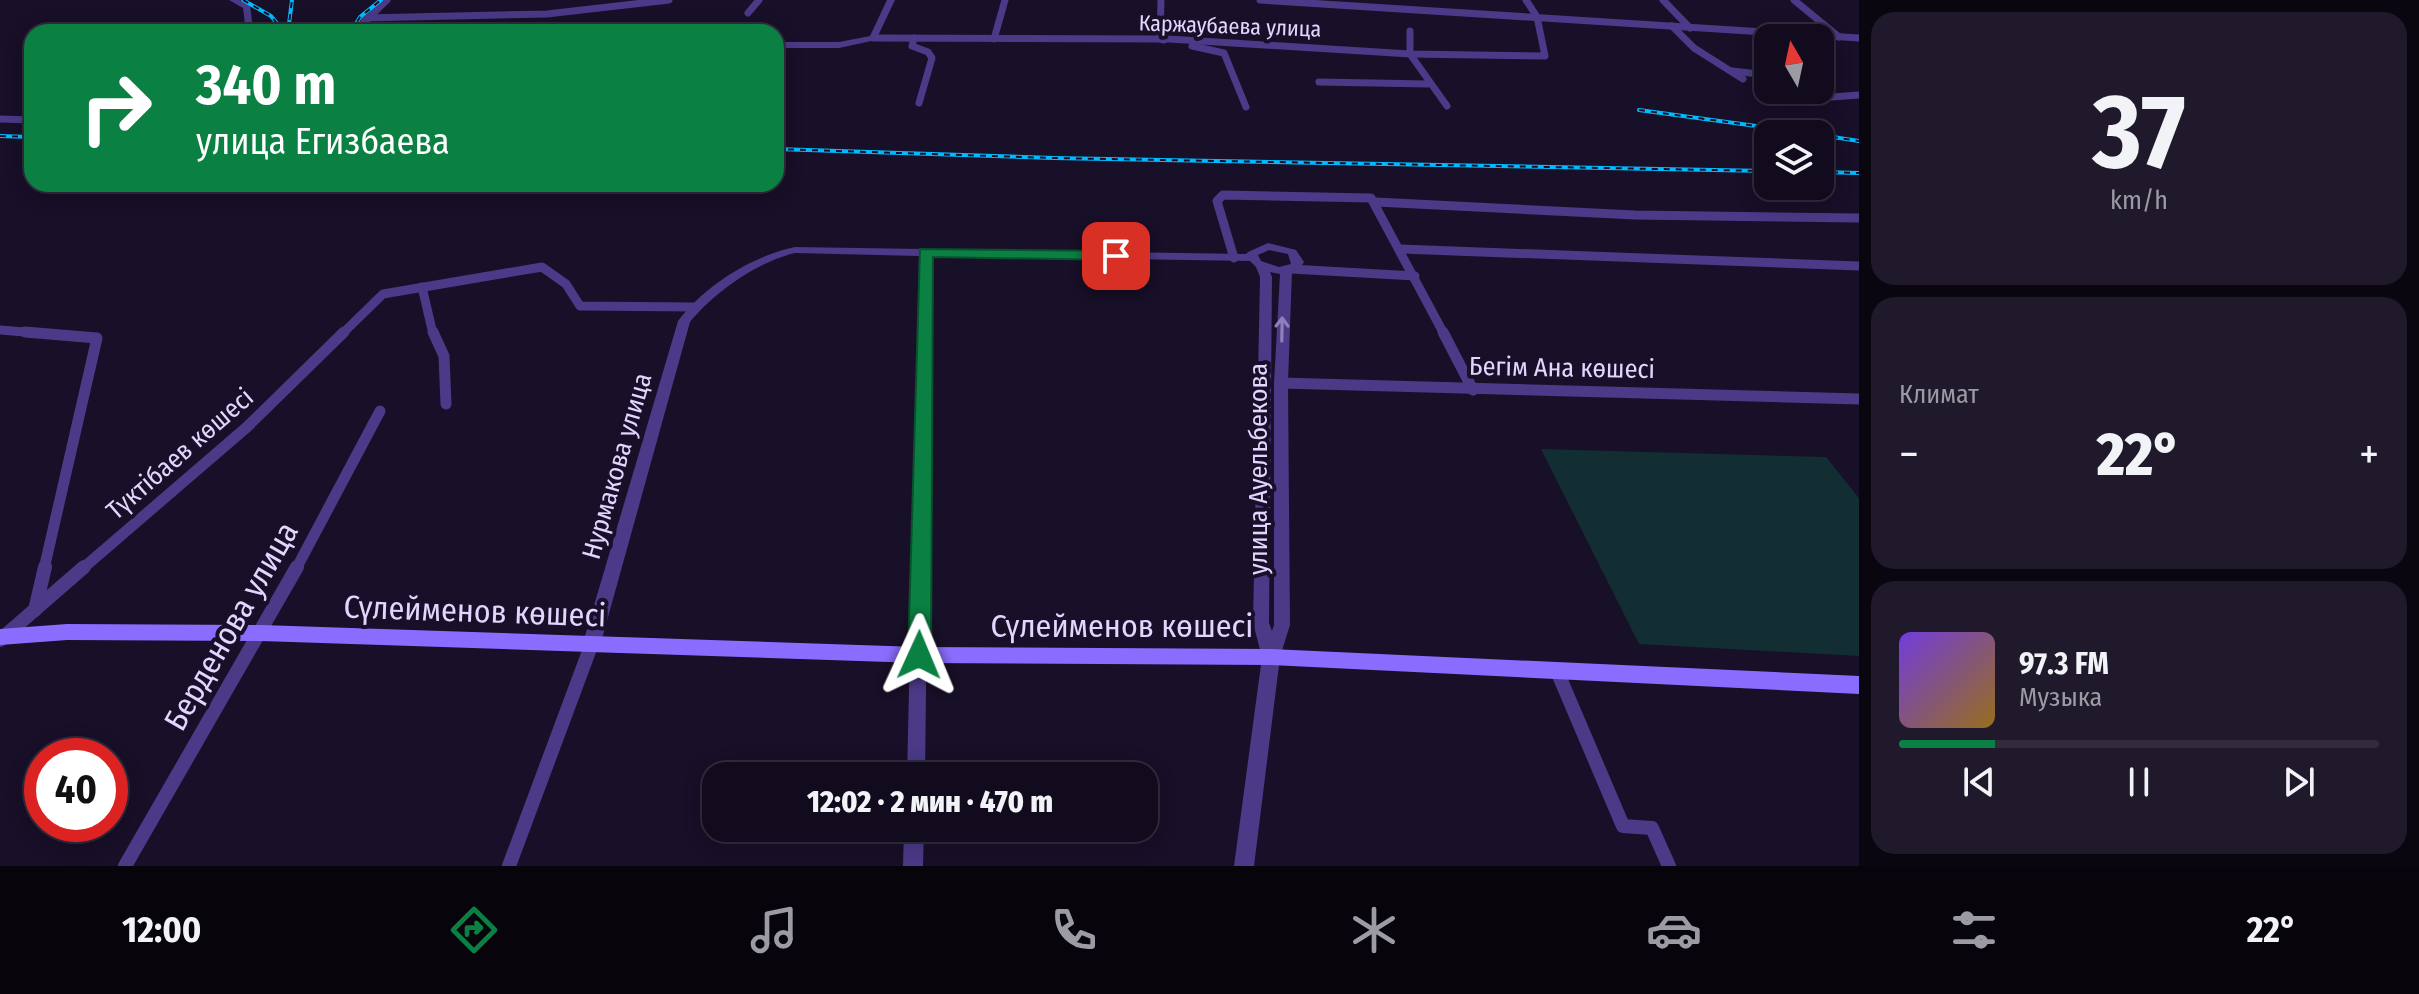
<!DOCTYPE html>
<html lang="ru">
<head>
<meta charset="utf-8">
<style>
	:root { --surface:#120b1e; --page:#1f192b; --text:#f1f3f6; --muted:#9c9ba4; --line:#312b3c; --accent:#0b8043 }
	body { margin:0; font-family:"Fira Sans Condensed",sans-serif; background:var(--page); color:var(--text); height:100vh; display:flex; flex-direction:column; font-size:30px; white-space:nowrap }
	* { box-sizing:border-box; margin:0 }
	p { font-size:26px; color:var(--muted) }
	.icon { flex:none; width:44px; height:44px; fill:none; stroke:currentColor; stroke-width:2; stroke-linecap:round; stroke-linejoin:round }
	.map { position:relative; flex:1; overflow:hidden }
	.sheet { display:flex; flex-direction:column; gap:12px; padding:12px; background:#0a0610; width:560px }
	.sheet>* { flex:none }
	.guide { position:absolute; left:24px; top:24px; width:760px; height:168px; border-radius:24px; box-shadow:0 4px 20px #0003,0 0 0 2px var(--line); background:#0b8043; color:#fff; overflow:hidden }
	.needle { width:52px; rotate:351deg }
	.fabs { position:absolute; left:1754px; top:24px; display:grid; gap:16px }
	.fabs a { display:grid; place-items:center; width:80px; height:80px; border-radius:16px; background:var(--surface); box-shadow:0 4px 20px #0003,0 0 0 2px var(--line); font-size:40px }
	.speed { position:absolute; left:24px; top:738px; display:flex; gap:16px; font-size:40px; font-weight:700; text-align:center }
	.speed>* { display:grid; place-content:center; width:104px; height:104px; border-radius:50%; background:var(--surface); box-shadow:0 4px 20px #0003,0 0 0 2px var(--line); line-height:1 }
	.speed .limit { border:12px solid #d22; background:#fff; color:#111 }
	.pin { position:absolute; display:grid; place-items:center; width:68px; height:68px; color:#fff; margin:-34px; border-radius:16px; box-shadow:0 4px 12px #0006 }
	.me { position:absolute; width:88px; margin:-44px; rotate:1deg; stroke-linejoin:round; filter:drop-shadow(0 0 6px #0008) }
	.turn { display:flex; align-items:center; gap:28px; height:168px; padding:0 40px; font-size:36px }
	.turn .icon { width:104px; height:104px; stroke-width:2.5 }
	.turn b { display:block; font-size:56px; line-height:68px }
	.big { font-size:60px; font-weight:800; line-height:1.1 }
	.sheet .card { flex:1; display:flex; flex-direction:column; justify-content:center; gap:12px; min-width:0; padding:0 28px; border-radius:24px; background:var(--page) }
	.sheet .dial { align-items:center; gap:0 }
	.dial b { font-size:104px; line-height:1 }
	.song { display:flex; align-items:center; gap:24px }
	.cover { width:96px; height:96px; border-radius:12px; background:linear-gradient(135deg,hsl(260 70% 55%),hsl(40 70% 35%)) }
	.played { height:8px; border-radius:4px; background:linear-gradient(90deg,var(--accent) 20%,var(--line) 20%) }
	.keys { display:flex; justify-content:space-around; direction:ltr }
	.heat { display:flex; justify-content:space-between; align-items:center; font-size:44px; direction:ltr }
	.trip { position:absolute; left:702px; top:762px; width:456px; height:80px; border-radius:24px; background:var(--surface); box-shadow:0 4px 20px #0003,0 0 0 2px var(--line); font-weight:800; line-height:80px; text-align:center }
	.tabs { display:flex; height:128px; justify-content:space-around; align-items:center; background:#07040c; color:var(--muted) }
	.tabs .icon { width:56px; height:56px }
	.tabs .selected { color:var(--accent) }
	.tabs b { font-size:36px; color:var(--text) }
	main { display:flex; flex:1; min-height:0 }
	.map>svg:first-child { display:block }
</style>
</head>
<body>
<main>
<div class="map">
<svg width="1859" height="866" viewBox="0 0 1859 866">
	<rect width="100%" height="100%" fill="#180f28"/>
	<path fill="#122e32" d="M1541,449l285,8 33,41v158l-220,-12z"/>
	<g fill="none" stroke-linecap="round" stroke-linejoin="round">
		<g stroke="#4a3a87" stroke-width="7">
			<path d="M1161,0l-1,39 4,1"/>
			<path d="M1260,0l599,38"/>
			<path d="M1663,0l27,28"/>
			<path d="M1794,0l45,37"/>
			<path d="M748,13l11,-13"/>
			<path d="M364,18l183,-4 122,-14"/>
			<path d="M1672,26l22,22 49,31"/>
			<path d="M1410,31v23l37,52"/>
			<path d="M354,32l33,-32"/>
			<path d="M873,38l296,1 241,15 135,2 -8,-39 -11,-17"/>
			<path d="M914,38l-2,8 16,6 4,6 -13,45"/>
			<path d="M994,39l11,-39"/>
			<path d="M1192,46l32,7 22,54"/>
			<path d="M1732,71l36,4"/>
			<path d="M1319,82l109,2"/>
			<path d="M1832,97l27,-2"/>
			<path d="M0,119l32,1"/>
		</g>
		<g stroke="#4a3a87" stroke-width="9">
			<path d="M1376,202l259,13 224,3"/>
			<path d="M1401,249l458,17"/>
			<path d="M1234,258l-17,-57 6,-6 148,3 73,136"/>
			<path d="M1291,269l124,7"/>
			<path d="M422,287l11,47"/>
			<path d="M0,330l49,4"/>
			<path d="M342,334l41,-40 159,-27 24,17 14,22 114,1"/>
		</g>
		<g stroke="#4a3a87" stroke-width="11">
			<path d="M25,332l72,6 -53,231"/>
			<path d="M433,332l11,24 2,48"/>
			<path d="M1443,332l30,58"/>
			<path d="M1281,383l578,16"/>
			<path d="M82,569l165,-142 97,-95"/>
			<path d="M296,569l84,-158"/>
		</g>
		<g stroke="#4a3a87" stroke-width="14">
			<path d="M35,610l10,-43"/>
			<path d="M0,640l84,-73"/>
			<path d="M1557,671l66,155 29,2 17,38"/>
			<path d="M125,866l172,-299"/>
			<path d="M509,866l82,-220"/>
		</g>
		<g fill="#4a3a87" fill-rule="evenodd">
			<path d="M229,0h10l11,5 3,24 4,3h-11l-3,-24z"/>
			<path d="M887,0h8l-19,40 -37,8h-63v-6h63l31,-6z"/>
			<path d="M270,30h32l4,2h-37z"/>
			<path d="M1268,243l28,7 8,12 -4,6 -8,3 -4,112 2,242 -10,32 -26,209h-20l28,-209 -9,-34 7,-346 -4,-10 -6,-6 -319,-5 -6,520h-18l12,-520 -124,-3c-38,9 -80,39 -105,69l-90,324 -3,5 -6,2 -6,-2 -3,-5 96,-325c27,-36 74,-65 117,-74l451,7 2,-2zM1269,250l19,4 3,10 -12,3 -18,-6 -3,-6zM1270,272l10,2 -6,109v242l-2,6 -3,-8 3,-346z"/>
			<path d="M904,828h20l-1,38h-20z"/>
		</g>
		<path fill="#8a6dff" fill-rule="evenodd" d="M67,624l194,1 658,22 352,2 588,27v18l-588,-29 -352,-2 -658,-22 -194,-1 -67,5v-16z"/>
		<g stroke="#02bbff" stroke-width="4">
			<g id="rail">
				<path d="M243,0l28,16 13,16"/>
				<path d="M288,32l4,-32"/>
				<path d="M351,32l9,-15 21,-17"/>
				<path d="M1639,110l176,24"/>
				<path d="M1820,135l39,6"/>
				<path d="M0,136l32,1"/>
				<path d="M776,149l277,9 715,13"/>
				<path d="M1820,172l39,1"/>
			</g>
		</g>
		<use href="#rail" stroke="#180f28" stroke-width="2" stroke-dasharray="6" stroke-linecap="butt"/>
	</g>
	<defs><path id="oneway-shaft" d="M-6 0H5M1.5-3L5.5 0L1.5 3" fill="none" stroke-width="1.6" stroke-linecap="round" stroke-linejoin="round" transform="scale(2)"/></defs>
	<use stroke="#8e80bd" href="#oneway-shaft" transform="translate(1282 329) rotate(-89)"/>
	<path fill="#0b8043" stroke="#07532c" stroke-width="2" d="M920,249l196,2 7,5 -7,4 -183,-3 -2,398 -4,7h-15l-4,-7z"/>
	<g text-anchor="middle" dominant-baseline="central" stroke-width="8" stroke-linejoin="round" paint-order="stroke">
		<g font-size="22" fill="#e2d6ff" stroke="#180f28">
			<text transform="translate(1230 26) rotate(2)">Каржаубаева улица</text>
		</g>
		<g font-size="26" fill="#e2d6ff" stroke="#180f28">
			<text transform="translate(1562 368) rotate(1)">Бегім Ана көшесі</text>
			<text transform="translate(180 454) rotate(-41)">Түктібаев көшесі</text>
			<text transform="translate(617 466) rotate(-74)">Нурмакова улица</text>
			<text transform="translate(1258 469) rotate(-90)">улица Ауельбекова</text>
		</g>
		<g font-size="32" fill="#e2d6ff" stroke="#180f28">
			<text transform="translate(475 611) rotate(2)">Сүлейменов көшесі</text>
			<text transform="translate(231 626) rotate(-60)">Берденова улица</text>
			<text x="1122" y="626">Сүлейменов көшесі</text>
		</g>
	</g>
</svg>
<div class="fabs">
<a><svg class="needle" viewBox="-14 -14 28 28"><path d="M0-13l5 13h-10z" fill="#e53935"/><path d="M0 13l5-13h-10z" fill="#9c9ba4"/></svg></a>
<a><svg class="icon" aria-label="layers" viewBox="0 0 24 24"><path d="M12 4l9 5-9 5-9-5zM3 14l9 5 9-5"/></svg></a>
</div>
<div class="speed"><div class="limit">40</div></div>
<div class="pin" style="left:1116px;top:256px;background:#d93025"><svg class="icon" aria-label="arrive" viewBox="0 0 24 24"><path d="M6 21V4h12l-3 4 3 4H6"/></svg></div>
<svg class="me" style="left:919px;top:655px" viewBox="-20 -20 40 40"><path d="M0-17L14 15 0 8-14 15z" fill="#0b8043" stroke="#fff" stroke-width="4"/></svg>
<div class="trip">12:02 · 2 мин · 470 m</div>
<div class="guide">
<div class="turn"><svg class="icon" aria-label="right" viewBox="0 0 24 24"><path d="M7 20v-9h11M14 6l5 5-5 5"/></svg><div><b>340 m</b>улица Егизбаева</div></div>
</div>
</div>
<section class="sheet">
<div class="card dial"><b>37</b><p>km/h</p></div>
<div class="card"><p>Климат</p>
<div class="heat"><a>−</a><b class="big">22°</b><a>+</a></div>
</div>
<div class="card">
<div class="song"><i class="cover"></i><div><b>97.3 FM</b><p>Музыка</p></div></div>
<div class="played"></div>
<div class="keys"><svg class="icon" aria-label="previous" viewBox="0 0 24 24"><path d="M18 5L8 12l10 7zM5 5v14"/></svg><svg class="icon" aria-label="pause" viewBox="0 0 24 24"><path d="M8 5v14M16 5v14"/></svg><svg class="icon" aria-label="next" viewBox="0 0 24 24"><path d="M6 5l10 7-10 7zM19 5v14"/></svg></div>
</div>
</section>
</main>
<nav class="tabs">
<b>12:00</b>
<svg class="icon selected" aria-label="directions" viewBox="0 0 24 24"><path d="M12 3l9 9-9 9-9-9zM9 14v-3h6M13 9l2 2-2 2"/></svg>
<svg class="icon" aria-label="music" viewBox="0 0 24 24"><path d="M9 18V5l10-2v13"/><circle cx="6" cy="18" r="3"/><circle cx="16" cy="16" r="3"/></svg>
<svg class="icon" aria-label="phone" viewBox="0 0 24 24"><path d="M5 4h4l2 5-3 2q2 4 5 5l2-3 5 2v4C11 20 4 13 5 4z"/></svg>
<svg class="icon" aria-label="climate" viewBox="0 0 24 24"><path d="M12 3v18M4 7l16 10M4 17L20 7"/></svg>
<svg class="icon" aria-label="car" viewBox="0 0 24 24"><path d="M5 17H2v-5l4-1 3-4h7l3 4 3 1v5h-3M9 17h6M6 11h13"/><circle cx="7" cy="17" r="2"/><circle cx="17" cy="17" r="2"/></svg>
<svg class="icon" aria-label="filters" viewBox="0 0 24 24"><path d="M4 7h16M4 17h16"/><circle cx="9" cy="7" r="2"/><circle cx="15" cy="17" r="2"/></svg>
<b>22°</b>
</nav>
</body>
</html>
